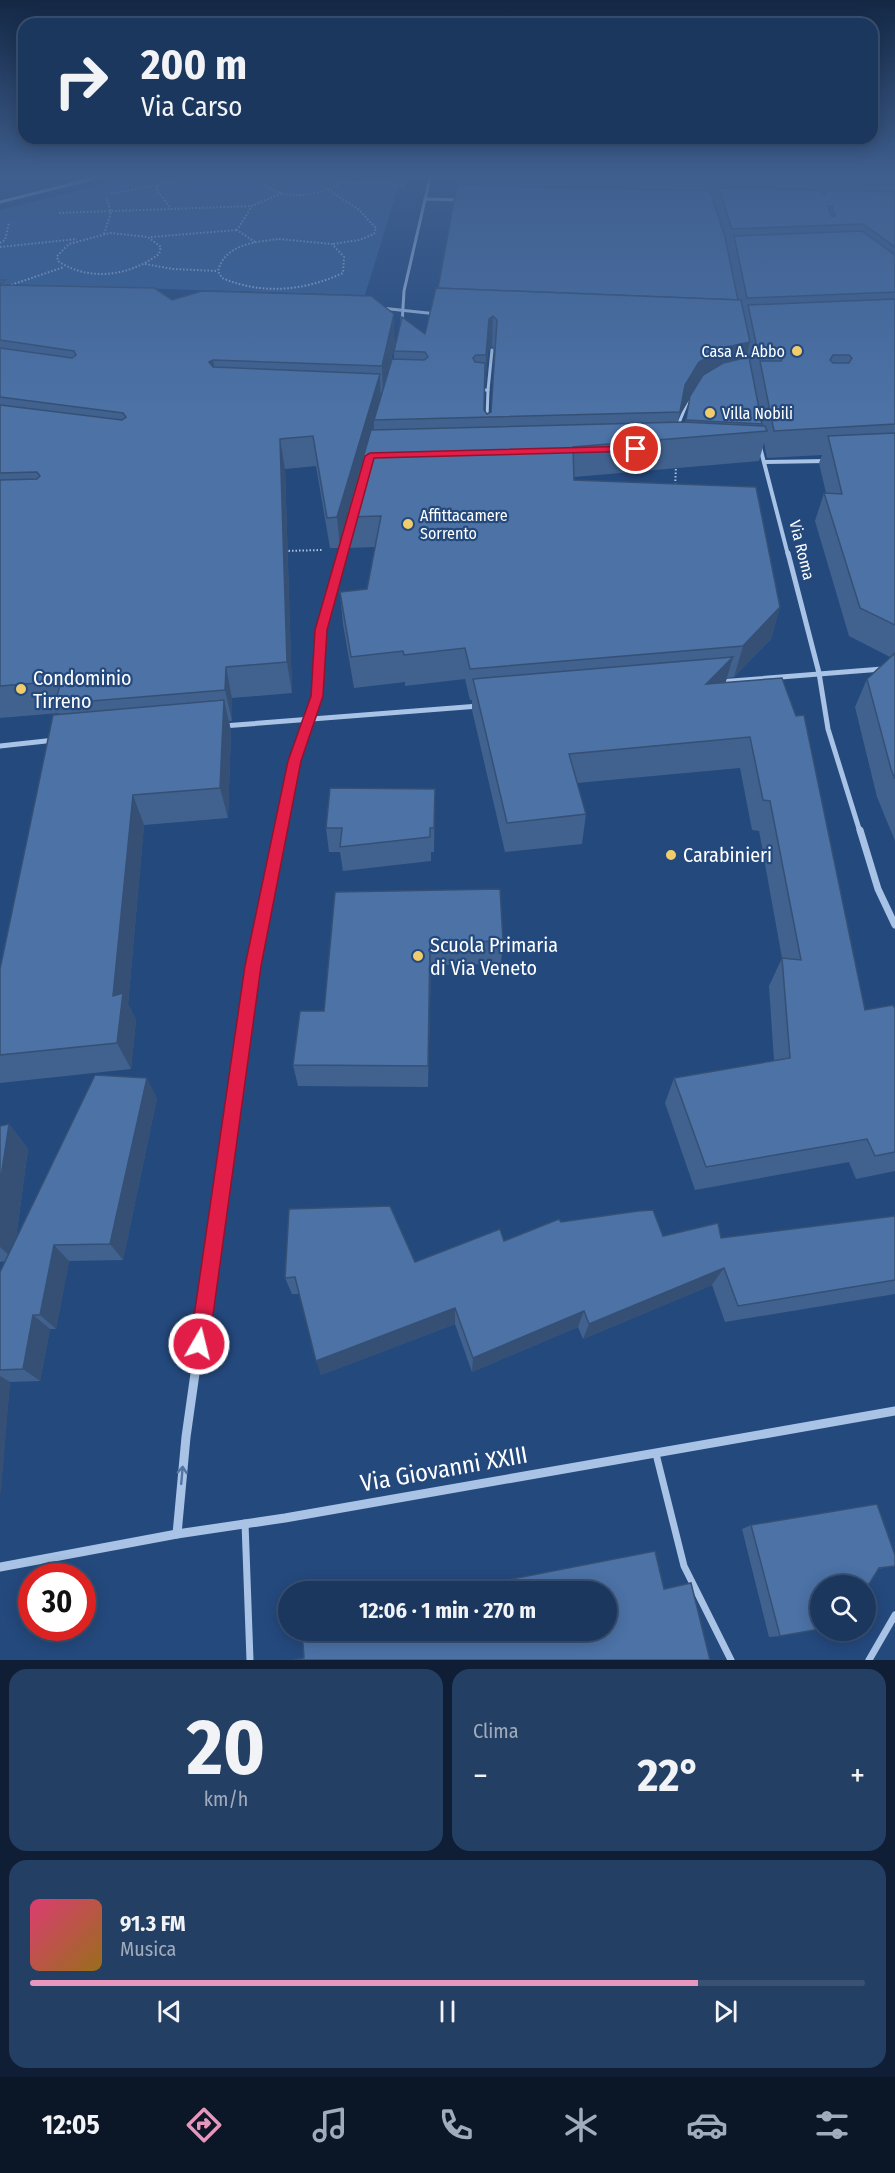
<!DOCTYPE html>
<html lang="it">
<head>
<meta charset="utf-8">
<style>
	:root { --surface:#1b375e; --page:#243f64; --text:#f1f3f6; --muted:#a0acbc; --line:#395173; --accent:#e797bd }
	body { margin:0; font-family:"Fira Sans Condensed",sans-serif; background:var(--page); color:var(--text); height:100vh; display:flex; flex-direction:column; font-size:22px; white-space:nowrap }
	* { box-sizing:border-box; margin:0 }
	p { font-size:20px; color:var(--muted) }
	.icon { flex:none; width:33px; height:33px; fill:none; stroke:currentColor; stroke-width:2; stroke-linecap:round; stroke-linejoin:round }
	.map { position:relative; height:1660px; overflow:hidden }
	.drawer { display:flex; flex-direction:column; gap:9px; padding:9px; background:#0f1e34; flex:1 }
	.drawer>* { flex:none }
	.banner { position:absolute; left:18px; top:18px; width:860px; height:126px; border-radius:18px; box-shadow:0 3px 15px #0003,0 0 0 2px var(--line); background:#1b375e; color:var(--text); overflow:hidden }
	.controls { position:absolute; left:810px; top:1575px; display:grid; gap:12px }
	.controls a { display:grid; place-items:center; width:66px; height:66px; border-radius:50%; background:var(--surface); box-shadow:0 3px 15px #0003,0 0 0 2px var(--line); font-size:30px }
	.speed { position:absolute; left:18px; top:1563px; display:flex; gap:12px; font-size:30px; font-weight:700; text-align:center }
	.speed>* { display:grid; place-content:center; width:78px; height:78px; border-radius:50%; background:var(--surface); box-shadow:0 3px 15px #0003,0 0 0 2px var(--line); line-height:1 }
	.speed .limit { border:9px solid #d22; background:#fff; color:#111 }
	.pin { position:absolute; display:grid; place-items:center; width:51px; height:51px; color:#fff; margin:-26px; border:3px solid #fff; border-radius:50%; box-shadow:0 2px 6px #0007 }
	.me { position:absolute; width:66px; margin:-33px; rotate:8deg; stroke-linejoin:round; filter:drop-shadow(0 0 4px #0008) }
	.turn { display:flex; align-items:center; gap:21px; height:126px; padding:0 24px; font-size:27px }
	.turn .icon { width:78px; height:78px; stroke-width:2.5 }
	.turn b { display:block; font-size:42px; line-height:51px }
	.big { font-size:45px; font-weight:700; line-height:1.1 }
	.drawer .tile { flex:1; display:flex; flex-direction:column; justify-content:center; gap:9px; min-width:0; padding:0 21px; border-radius:18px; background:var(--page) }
	.drawer .dial { align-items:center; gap:0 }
	.dial b { font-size:78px; line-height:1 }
	.song { display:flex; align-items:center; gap:18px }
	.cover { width:72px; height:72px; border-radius:9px; background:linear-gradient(135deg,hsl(340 70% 55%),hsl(40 70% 35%)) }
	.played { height:6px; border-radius:3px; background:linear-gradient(90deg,var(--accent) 80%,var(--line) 80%) }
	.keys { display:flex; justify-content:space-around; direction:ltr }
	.heat { display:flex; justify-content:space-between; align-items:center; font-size:33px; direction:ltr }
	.drawer .tiles { flex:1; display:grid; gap:9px; grid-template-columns:1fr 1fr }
	.tile:last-child { grid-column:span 2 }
	.trip { position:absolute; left:278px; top:1581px; width:339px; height:60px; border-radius:30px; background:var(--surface); box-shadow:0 3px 15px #0003,0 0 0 2px var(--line); font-weight:700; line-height:60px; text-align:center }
	.tabs { display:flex; height:96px; justify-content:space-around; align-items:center; background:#0b1626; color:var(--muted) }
	.tabs .icon { width:42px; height:42px }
	.tabs .selected { color:var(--accent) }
	.tabs b { font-size:27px; color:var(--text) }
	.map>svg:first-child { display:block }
</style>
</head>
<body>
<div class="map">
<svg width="895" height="1660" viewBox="0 0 895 1660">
	<rect width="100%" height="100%" fill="#24497d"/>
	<path fill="#37629a" d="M128,178h273l-36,117 -365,-11v-74z"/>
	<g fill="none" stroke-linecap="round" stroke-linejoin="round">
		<g stroke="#a8c3e5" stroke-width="2" stroke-dasharray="1.5 2" stroke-linecap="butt">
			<path d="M264,178l-2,4c19,20 57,14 79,1l1,-5"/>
			<path d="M341,183l58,1 7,3"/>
			<path d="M158,186l-2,3 15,20"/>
			<path d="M328,190l30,19 18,19 -2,6 -15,6 -26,4"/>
			<path d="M111,194l84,-16"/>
			<path d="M59,213l193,-7"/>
			<path d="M110,233l38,4 13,10 -2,7c-29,22 -70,28 -101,7l-1,-5 12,-12z"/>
			<path d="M104,234l7,-22 -5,-15"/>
			<path d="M151,237l86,-7"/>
			<path d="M279,239l53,5 12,13 -1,16c-39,18 -81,22 -121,5l-4,-7c7,-27 37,-29 61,-32z"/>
			<path d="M255,242l-18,-12 15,-24 30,-13"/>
			<path d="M0,243l5,-3 4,-17"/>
			<path d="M0,247l77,-8"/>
			<path d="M145,264l28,5 45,2"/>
			<path d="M0,293l11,-8 53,-18"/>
			<path d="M675,488l1,-22"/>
			<path d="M285,551l37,-1"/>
		</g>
		<g stroke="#a8c3e5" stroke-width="3">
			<path d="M479,390h9l-1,28"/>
			<path d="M488,390l4,-40"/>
			<path d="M677,428l10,-25 7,-8"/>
		</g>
		<g stroke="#a8c3e5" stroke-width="7">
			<path d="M656,1454l28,112 47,94"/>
			<path d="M245,1523l5,137"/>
			<path d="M869,1660l26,-45"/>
		</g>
		<g stroke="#a8c3e5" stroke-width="3">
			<path d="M425,199l37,1"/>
			<path d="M0,202l96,-24"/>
			<path d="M381,308l56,6"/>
			<path d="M402,324l2,-33 26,-113"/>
		</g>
		<g stroke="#a8c3e5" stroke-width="4">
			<path d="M760,447l28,108"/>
			<path d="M765,462l62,-1"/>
			<path d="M343,555l7,-23"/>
		</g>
		<g stroke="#a8c3e5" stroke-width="5">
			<path d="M788,553l31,120 9,56 32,103"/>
			<path d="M719,682l176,-14"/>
			<path d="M223,726l256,-20"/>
			<path d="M0,746l55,-6"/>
			<path d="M281,832l14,-71 22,-65 4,-66 23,-77"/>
		</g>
		<g stroke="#a8c3e5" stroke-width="7">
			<path d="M860,830l18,59 17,36"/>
			<path d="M221,1192l32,-226 28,-136"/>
		</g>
		<g stroke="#a8c3e5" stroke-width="9">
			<path d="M177,1534l9,-97 35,-247"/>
			<path d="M0,1567l177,-33 108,-16 610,-107"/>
		</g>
	</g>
	<g fill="#41628f" fill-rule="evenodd">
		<path d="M459,178l247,6 2,-6h187v663l-18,-44 -22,-90 12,-28 23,-22 -41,-21 -34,-115 9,-28h2l-7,-30 3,-8 -55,3 -3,-15 -5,18 -185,16v3l206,127 -9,32 -37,38 -7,1 -2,5 57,-5 83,332 30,-2v163l-39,8 -7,-17 -154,28 -30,-87 9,-25 100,-17 -5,-75 13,-28 -23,-127 -7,-1 -12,-62 -163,15 9,31 -4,30 -77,8 -33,-142v-10h-2l-5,-21 -60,7v-4l-51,6 -11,-64 -3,-32 27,-3 8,-42 -27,1 -2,-23 -6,23h-10l-14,-82 -31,3 7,224 -60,5v23h-3l2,10 -3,87 -84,7 -16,179 8,16 -5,49 -131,14v-114l59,-255v-1l-59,5v-438h5l1,5 166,15 223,42 -5,24 4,-7v-8l31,-17 13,-46 21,-103zM492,346l3,4 -4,62 -4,2 -3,-4 1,-24 3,-36zM690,398l-5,24h-7l1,-5z"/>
		<path d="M435,789l-1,63h-3v9l-88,10 -3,-19h-11l-3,-24z"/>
		<path d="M335,892l168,49 -2,23 -70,1 -3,122 -130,-1 -5,-21 31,-54z"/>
		<path d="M157,1098l-34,162 -54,1 -13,68h-6l-10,52 -30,1 -10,111v-221l5,-11 -5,1v-136l9,-2 19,25 -12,89z"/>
		<path d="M895,1216v78l-170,28 -13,-37 -129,54 -5,-12 -106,45 -17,-48 -134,51 -22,-81h-7l-7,-16 130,-16 89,-21 57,-19 102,14 58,2z"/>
		<path d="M751,1525l144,41 -17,3 -58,17 -40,50 -11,1 -27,-108z"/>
	</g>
	<g fill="#355074">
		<path d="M394,314l1,28 -12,53 -1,-29z"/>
		<path d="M493,316l-1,30 -4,4 -3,36 1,-31 3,-36z"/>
		<path d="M750,342l-7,31 -50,20 -14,24 6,-32 14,-23 23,-14z"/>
		<path d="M213,360l5,28 -9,-26z"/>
		<path d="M380,374l1,29 -7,17v7l-25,90h-3v8l-6,23 -3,-31z"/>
		<path d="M280,439l5,30 7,224 -5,-31z"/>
		<path d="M780,607l-9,32 -37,38 9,-31z"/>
		<path d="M733,657l-9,31 -18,-4z"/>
		<path d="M226,667l6,31v23l-7,-31z"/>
		<path d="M224,700l7,31 -3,87 -8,-30z"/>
		<path d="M435,789v24l-1,39v-24z"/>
		<path d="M133,795l11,30 -16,179 8,16 -5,49 -14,-26 -4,-47z"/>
		<path d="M430,943l1,22 -3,122v-21z"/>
		<path d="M147,1078l10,20 -34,162 -13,-16z"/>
		<path d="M9,1124l19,25 -15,110 -13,-12v-63z"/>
		<path d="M54,1245l15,16 -13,68 -16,-14z"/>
		<path d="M724,1268l-12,17 -129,54 6,-15z"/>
		<path d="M455,1308v16l-134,51 -5,-14z"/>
		<path d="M584,1311l-6,16 -106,45 1,-14z"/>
		<path d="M33,1315l17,14 -10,52 -17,-12z"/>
		<path d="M0,1376l10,6 -9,111h-1z"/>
	</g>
	<g fill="#4c72a6" stroke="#355074" stroke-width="1.5" fill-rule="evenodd">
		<path d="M459,178h245l3,8 -248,-7z"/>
		<path d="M715,178h180v7l-179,-4z"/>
		<path d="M457,185l253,6 15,46 13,63 -300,-12z"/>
		<path d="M719,188l100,2 5,7 2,-7 69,2v55l-32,-23 -131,5zM828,206h4l3,10h-4z"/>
		<path d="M862,231l33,24v37l-148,6 -13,-62z"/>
		<path d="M0,280h5l-5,5 154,3 18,12 30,-9 169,5 23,18 -12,52 -169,-6 -4,2 4,5 167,7 -43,143 -10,1 -14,-82 -33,3 7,223 -61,5 -1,23 -170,14 6,-23 -61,5v-206l37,-1 3,-3 -3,-4 -37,1v-68l122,15 4,-3 -3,-4 -123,-16v-49l72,10 4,-3 -2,-4 -74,-11z"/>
		<path d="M436,288l305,12 9,42 -28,6 -23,14 -14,23 -5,27 -306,8 18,-61 32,1 4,-3 -3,-5 -31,-1 8,-34 23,17zM493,316l4,4 -6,92 -4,2 -3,-4 1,-47 -10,-1 -2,-4 3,-3h10l3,-36z"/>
		<path d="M895,299v125l-121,7 -14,-70h21l3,-5 -3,-3h-23l-10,-48zM833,355h16l3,3 -3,5h-16l-3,-3z"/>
		<path d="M749,357l13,67 -76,-4 4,-24 13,-21 20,-12z"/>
		<path d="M683,422l82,4 2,5 -194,16 1,33 182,7 24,120 -37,39 -273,23 -5,-21 -61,7 -1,-4 -52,6 -11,-65 27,-3 14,-73 -35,1 25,-87z"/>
		<path d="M895,433v192l-35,-17 -36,-115 18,1 -14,-58z"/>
		<path d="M895,653v126l-4,-10 -24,-90z"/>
		<path d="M733,657l-27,27 76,-6 14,38 8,-1 61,295 28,-5 2,3v144l-20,4 -8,-17 -161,28 -32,-89 116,-20 -8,-100 19,2 -31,-159 -7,-1 -13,-63 -181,17 17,60 -79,9 -34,-144z"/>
		<path d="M224,700l-4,88 -87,7 -20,201 10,-3 -6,50 -117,12v-86l53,-254z"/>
		<path d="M330,788l105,1 -1,39h-4v9l-90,10 2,-19h-16z"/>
		<path d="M500,889l3,52 -73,2 -2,123 -135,-1 7,-54h24l11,-119z"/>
		<path d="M95,1075l52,3 -37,166 -56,1 -14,70h-7l-10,54 -23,1v-98z"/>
		<path d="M9,1124l-9,60v-58z"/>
		<path d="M390,1206l25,56 85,-33 4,12 55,-22 2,3 77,-11 15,-1 10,26 55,-13 3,15 174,-22v64l-157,26 -14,-38 -135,56 -5,-13 -111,47 -18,-50 -139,53 -21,-84 -10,1 4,-69z"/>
		<path d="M877,1504l18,51v11l-16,2 -13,21v-3h-46v21l-1,1 1,4v17l-40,7 -29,-111z"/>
		<path d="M655,1551l9,38 27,-6 19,77h-417l11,-2 -2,-28h304v-38h-161z"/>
	</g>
	<defs><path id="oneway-shaft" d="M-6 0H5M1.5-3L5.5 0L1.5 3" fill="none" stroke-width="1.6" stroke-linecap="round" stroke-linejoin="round" transform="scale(1.5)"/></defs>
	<use stroke="#5274a1" href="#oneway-shaft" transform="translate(182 1475) rotate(-85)"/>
	<linearGradient id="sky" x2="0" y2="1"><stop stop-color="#142845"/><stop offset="0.43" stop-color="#3f5f8f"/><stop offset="1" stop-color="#3f5f8f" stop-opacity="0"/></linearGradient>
	<rect width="895" height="410" fill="url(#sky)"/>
	<path fill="#e11d48" stroke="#92132f" stroke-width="1.5" d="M636,446l5,3 -1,2 -266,7 -47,172 -4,66 -22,65 -40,205 -52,378 -3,7 -7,3 -7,-3 -2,-7 55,-378 43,-205 23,-65 4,-66 50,-174 5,-3z"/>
	<g fill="#f0cc6c" stroke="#24497d" stroke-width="2">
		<circle cx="797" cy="351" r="6"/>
		<circle cx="710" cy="413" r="6"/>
		<circle cx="408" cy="524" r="6"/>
		<circle cx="21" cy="689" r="6"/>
		<circle cx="671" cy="855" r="6"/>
		<circle cx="418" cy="956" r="6"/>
	</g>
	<g text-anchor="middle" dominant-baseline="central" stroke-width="4.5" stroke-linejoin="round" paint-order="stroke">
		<g font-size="16" fill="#fff" stroke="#24497d" text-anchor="start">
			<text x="785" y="351" text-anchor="end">Casa A. Abbo</text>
			<text x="722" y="413">Villa Nobili</text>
			<text x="420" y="515">Affittacamere<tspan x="420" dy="18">Sorrento</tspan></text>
		</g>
		<g font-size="16" fill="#fff" stroke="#24497d">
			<text transform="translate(802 550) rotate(76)">Via Roma</text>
		</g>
		<g font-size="20" fill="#fff" stroke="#24497d" text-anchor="start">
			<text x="33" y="678">Condominio<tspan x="33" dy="23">Tirreno</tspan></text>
			<text x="683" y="855">Carabinieri</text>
			<text x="430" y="945">Scuola Primaria<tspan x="430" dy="23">di Via Veneto</tspan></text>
		</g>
		<g font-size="24" fill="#fff" stroke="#24497d">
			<text transform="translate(444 1469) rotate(-10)">Via Giovanni XXIII</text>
		</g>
	</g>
</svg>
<div class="controls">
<a><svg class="icon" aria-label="search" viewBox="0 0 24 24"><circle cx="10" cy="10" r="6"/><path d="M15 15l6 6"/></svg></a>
</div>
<div class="speed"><div class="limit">30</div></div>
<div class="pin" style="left:636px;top:449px;background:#d93025"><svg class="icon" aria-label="arrive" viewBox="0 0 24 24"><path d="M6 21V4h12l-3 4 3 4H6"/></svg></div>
<svg class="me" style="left:199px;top:1344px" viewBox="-20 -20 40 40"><circle r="17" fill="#e11d48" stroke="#fff" stroke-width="3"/><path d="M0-11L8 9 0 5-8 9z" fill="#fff"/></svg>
<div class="trip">12:06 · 1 min · 270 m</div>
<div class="banner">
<div class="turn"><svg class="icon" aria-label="right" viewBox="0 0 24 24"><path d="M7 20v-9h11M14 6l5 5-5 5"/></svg><div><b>200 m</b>Via Carso</div></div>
</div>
</div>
<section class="drawer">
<div class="tiles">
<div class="tile dial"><b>20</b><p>km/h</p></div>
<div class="tile"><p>Clima</p>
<div class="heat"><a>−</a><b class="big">22°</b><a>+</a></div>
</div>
<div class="tile">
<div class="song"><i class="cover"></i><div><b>91.3 FM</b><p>Musica</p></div></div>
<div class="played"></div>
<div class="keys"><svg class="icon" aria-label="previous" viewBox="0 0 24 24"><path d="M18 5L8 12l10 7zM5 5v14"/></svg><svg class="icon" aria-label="pause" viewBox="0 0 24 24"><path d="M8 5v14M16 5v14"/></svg><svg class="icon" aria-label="next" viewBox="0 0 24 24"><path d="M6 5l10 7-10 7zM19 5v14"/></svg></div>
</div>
</div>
</section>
<nav class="tabs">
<b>12:05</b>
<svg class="icon selected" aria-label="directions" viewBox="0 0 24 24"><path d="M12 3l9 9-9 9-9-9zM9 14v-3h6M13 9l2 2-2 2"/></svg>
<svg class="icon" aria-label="music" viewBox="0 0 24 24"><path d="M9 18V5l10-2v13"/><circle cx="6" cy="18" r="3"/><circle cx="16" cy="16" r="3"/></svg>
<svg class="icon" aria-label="phone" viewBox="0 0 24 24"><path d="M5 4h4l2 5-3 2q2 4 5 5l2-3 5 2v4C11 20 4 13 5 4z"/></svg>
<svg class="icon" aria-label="climate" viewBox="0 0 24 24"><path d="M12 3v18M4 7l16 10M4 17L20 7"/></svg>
<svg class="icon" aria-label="car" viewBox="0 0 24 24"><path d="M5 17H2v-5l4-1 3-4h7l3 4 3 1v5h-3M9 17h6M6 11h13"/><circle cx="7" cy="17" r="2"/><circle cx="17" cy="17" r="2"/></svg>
<svg class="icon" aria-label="filters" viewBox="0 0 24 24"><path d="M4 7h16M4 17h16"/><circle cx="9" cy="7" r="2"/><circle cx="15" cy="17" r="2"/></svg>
</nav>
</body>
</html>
